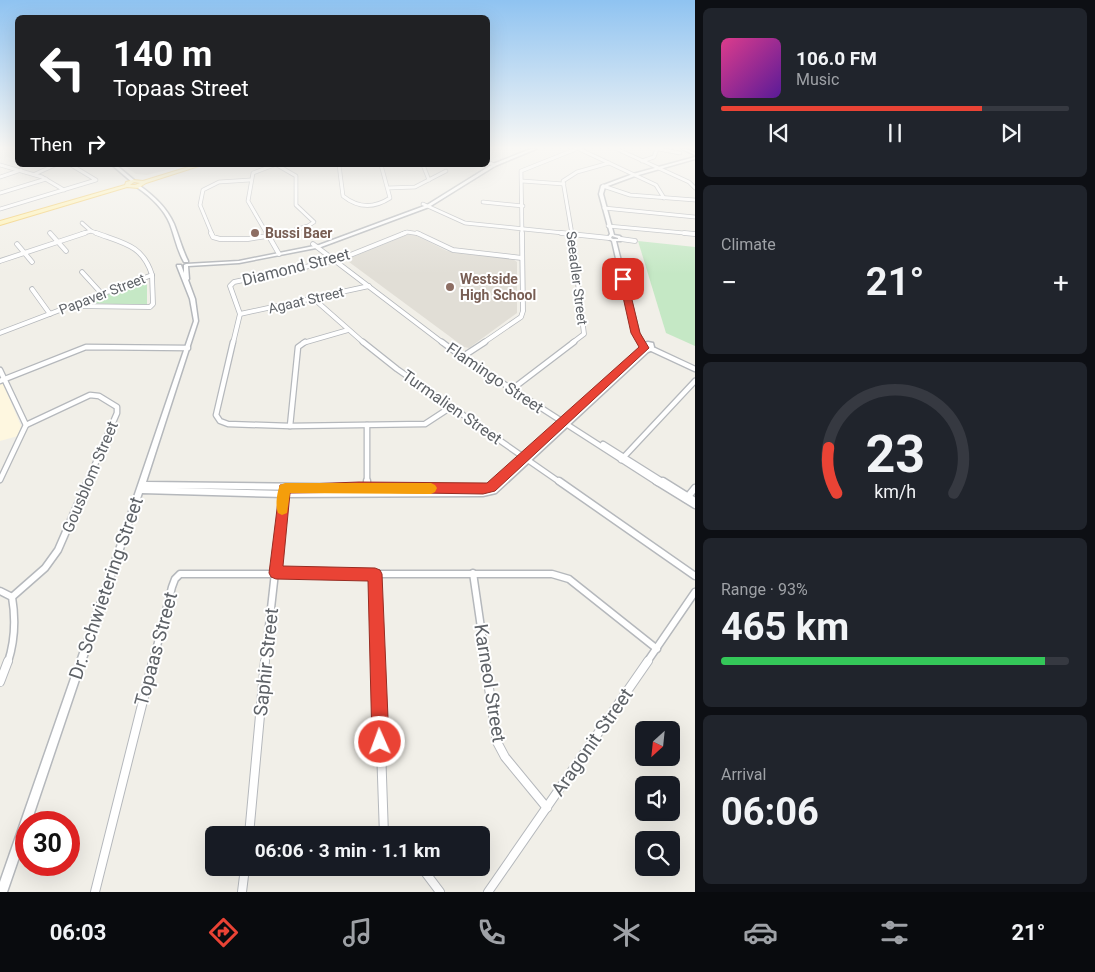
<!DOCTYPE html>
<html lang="en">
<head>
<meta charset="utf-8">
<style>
	:root { --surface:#171b24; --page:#20242c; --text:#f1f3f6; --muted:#9ea1a6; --line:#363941; --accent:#ea4335 }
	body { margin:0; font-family:Roboto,sans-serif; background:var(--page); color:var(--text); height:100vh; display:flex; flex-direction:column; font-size:19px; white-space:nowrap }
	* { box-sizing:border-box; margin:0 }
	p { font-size:16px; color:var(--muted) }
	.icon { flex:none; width:28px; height:28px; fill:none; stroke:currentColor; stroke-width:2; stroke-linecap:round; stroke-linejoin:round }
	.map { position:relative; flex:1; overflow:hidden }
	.panel { display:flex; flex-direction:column; gap:8px; padding:8px; background:#0d0f14; width:400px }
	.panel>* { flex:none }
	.top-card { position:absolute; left:15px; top:15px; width:475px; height:152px; border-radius:8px; box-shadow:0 5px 20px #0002; background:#202124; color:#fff; overflow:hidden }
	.needle { width:32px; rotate:207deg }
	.buttons { position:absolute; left:635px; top:721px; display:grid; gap:10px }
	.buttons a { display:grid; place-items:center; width:45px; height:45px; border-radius:8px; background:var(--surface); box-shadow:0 5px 20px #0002; font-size:25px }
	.speed { position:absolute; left:15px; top:811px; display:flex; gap:10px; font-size:25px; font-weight:700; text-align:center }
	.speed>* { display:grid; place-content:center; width:65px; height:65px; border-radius:50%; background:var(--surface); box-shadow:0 5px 20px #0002; line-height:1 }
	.speed .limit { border:8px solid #d22; background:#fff; color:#111 }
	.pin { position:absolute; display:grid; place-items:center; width:42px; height:42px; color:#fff; margin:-21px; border-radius:10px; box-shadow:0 2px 8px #0006 }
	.me { position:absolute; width:55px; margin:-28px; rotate:358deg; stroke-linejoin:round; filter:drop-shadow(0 0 4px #0008) }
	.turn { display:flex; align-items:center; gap:18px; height:105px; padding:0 15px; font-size:22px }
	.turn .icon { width:65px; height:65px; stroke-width:2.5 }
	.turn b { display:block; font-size:35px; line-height:42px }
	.then { display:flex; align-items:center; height:48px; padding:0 15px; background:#0003; gap:10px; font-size:19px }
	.big { font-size:38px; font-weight:700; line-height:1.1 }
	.panel .widget { flex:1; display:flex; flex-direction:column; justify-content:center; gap:8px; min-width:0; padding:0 18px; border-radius:8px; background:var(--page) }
	.panel .dial { align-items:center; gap:0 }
	.dial svg { height:130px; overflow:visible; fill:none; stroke:var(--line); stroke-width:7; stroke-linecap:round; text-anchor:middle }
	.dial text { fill:var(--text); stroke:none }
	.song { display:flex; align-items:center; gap:15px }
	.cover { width:60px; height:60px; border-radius:8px; background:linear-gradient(135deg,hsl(330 70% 55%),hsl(270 70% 35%)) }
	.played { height:5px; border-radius:2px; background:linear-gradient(90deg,var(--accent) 75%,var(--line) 75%) }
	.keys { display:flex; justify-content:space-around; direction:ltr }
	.heat { display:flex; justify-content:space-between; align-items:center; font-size:28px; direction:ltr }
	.charge { height:8px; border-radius:4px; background:linear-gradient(90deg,#34c759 93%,var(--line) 0) }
	.trip { position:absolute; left:205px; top:826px; width:285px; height:50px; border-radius:8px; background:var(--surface); box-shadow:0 5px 20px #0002; font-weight:700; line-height:50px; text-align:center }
	.tabs { display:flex; height:80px; justify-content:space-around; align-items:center; background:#090b0e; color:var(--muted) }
	.tabs .icon { width:35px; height:35px }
	.tabs .selected { color:var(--accent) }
	.tabs b { font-size:22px; color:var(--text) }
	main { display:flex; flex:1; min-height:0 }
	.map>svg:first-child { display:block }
</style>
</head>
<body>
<main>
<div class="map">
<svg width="695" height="892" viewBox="0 0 695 892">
	<rect width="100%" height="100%" fill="#f1efe8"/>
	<path fill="#fef7e0" d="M2,381l19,45 -3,10 -18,5v-59z"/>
	<g fill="#e1ded6">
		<path d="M123,165h64l-40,10 -11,-1z"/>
		<path d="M409,234l6,1 32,16 66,8 4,3v51l-48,35 -5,-1 -115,-85 -1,-3z"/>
	</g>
	<g fill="#c5e8c5">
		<path d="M638,241l57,6v99l-29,-13z"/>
		<path d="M145,280h2v25l-61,-2z"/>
	</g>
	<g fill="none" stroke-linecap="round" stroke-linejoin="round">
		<g stroke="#b5b8bc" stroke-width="4.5">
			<g id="minor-far4">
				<path d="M579,149l77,36 8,13"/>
				<path d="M617,149l72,33 6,6"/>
				<path d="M659,149l21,4"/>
				<path d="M642,161l12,-4 3,-8"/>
				<path d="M488,162l6,3"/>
				<path d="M0,165l42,12 22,13"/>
				<path d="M277,165l19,11v29l18,17 -6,4 -26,8"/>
				<path d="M339,165l4,31c15,12 30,13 47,2l-9,-33"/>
				<path d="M423,165l6,15"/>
				<path d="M35,174l20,-9"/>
				<path d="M0,177l21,-7"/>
				<path d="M522,181l42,3"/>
				<path d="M603,186l27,9 65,5"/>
				<path d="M388,188l27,-1 31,-16"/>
				<path d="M0,193l46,-14"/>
				<path d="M483,202l40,4"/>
				<path d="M423,204l42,19 108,11"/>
				<path d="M604,208l91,9"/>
				<path d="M0,209l96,-29 -25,-15"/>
				<path d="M82,223l9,8"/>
				<path d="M608,226l87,8"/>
				<path d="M81,234l10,-3 8,3"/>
				<path d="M212,234l-12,-29 3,-15 16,-8 31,-2"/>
				<path d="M267,234l-19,-33 5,-28 21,-8"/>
				<path d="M402,234l5,-2 13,2"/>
				<path d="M522,234l-1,-63 55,-22"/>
				<path d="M572,234l-9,-53 14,-9 32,-9"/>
			</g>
		</g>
		<g stroke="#b5b8bc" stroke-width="5.5">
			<g id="minor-far3">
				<path d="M50,233l16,18"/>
				<path d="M211,233l2,4 7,2h28l39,-6"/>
				<path d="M267,233l12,21"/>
				<path d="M417,233l36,17 69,8"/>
				<path d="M561,233l48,5"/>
				<path d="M572,233l12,101 -12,9"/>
				<path d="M684,233l11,1"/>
				<path d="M621,239l14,2"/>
				<path d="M17,244l15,18"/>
				<path d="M313,244l130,99"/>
				<path d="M0,261l85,-28"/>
				<path d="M82,272l20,22"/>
				<path d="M32,289l18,25"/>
				<path d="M314,299l50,44"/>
				<path d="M74,306l76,1 3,-3 -1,-29"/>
				<path d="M240,314l129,-28"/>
				<path d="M0,333l152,-58c-9,-30 -29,-32 -56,-42"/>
				<path d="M233,343l7,-29 -10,-28 4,-4 104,-22 67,-27"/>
				<path d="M303,343l45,-13"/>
				<path d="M483,343l38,-26 2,-6 -1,-78"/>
			</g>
		</g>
		<g stroke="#b5b8bc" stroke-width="7">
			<g id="minor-far2">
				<path d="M233,342l-17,73 4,6 8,3 62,2 135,-2 26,-17"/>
				<path d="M363,342l34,27 164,114"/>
				<path d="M442,342l20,15 196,126"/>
				<path d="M652,349l43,20"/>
				<path d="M462,357l23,-15"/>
				<path d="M0,370l26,55 -26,55"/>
				<path d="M0,381l86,-34 102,1"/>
				<path d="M511,390l63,-48"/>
				<path d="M26,425l64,-30 9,1 18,11v6l-30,70"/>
				<path d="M367,425v58"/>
				<path d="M290,426l8,-79 7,-5"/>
				<path d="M603,444l62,39"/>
				<path d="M621,460l74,-79"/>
			</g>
		</g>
		<g stroke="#b5b8bc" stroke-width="9">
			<g id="minor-far1">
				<path d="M367,481v8"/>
				<path d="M559,481l136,95"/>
				<path d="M656,481l39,24"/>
				<path d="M663,481l32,20"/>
				<path d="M686,499l9,-11"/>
				<path d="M473,573l13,89"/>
				<path d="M375,574l3,88"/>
				<path d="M0,591l12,6c4,23 3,43 -4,65"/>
				<path d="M12,597l33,-29 13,-18 30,-69"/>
				<path d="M153,662l19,-75 3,-8 5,-5h372l17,5 88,70"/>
				<path d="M265,662l19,-170"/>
				<path d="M647,662l48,-70"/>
			</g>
		</g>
		<g stroke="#b5b8bc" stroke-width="10">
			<g id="minor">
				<path d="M378,661l6,174"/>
				<path d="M485,661l12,81 8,15 42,51"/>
				<path d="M0,682l8,-21"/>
				<path d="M249,835l16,-174"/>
				<path d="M422,868l18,24"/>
				<path d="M95,892l58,-231"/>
				<path d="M242,892l3,-24"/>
				<path d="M488,892l160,-231"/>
			</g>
		</g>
		<g stroke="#b5b8bc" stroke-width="3">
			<g id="tertiary">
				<path d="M531,149h5l-41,17 -66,41 -108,40 -82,16 -51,3 1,13 -1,1 7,19 3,22 -52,161 327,4 2,1 1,3h6l1,-3 6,-1 136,-124 2,-1 3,2 13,-13 -10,-17 -21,-92 -5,-3 3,-4 -11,-40 2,-8 32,-12 62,-17v2l-60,17 -30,11 -2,7 11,41 6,1 3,4 -2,1h-5l23,92 5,10 4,-1 5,1 1,4 -1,3 -5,2 -152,141 -13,3 -199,1 -142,-4 -111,329h-5v15l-19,55h-7v-10l121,-347 73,-214 -4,-22 -13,-33v-1h4l3,8v-8l2,-1 53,-3 80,-16 108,-40 66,-41zM612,236l6,2v1h-5l-2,-1zM175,488l207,3h-98z"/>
				<path d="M682,149h4l9,4v2z"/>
				<path d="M112,165h4l18,15v2h-2z"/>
				<path d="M138,186h2c14,10 27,22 34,38 5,13 8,25 14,37v1h-4c-7,-12 -9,-25 -14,-38 -6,-15 -19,-27 -32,-36z"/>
			</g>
		</g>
		<g stroke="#f2c960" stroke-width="2">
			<path id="primary" d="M195,165h7l-56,18 -8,5 -11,-1 -127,38v-4l125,-36 1,-3 7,-2 10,1zM134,182l6,1 -5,2h-5z"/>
		</g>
		<use href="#minor-far4" stroke="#fff" stroke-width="3"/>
		<use href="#minor-far3" stroke="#fff" stroke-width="4"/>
		<use href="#minor-far2" stroke="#fff" stroke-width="4.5"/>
		<use href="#minor-far1" stroke="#fff" stroke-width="6"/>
		<use href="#minor" stroke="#fff" stroke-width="8"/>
		<use href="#tertiary" fill="#fff" fill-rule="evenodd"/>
		<use href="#primary" fill="#fff2af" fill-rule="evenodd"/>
	</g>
	<linearGradient id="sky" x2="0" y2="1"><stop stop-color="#8fc3f1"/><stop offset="0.54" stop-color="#f9f8f5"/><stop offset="1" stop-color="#f9f8f5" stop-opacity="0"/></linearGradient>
	<rect width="695" height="274" fill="url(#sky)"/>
	<path fill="#ea4335" stroke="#982c22" d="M620,277l7,2 13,54 9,15 -154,143 -12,3 -124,-2 -69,1 -7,73 92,2 5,2 2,4 7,168 -3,6 -6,2 -6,-2 -2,-6 -4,-161 -92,-2 -5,-2 -2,-4 11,-88 79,-3 128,1 152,-136 -8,-14 -12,-54z"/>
	<path fill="#f59e0b" d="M285,483h146l4,2 2,3 -2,4 -4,2 -141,-1 -3,20 -5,2 -4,-2c-3,-7 -1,-21 2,-28z"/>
	<g fill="#8d6e63" stroke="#fff" stroke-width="2">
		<circle cx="255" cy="233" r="5"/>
		<circle cx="450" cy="287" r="5"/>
	</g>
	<g text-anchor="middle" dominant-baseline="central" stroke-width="4" stroke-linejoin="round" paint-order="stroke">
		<g font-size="14" font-weight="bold" fill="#785e54" stroke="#fff" text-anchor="start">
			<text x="265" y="233">Bussi Baer</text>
			<text x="460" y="279">Westside<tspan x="460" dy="16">High School</tspan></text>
		</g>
		<g font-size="14" fill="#5f6368" stroke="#fff">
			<text transform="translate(577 278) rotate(83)">Seeadler Street</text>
			<text transform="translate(102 294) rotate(-21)">Papaver Street</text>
			<text transform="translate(306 300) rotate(-13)">Agaat Street</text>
		</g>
		<g font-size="16" fill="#5f6368" stroke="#fff">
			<text transform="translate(296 267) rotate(-14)">Diamond Street</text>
			<text transform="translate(495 378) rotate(34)">Flamingo Street</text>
			<text transform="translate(452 407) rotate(35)">Turmalien Street</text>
			<text transform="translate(90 477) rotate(-67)">Gousblom Street</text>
		</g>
		<g font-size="19" fill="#5f6368" stroke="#fff">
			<text transform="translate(106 588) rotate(-71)">Dr. Schwietering Street</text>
			<text transform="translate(156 649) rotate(-75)">Topaas Street</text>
			<text transform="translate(266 662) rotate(-84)">Saphir Street</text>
			<text transform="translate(490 683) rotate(81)">Karneol Street</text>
			<text transform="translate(592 742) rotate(-55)">Aragonit Street</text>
		</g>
	</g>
</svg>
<div class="buttons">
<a><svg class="needle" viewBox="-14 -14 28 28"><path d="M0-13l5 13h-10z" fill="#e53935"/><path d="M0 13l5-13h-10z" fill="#9ea1a6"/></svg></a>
<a><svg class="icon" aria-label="sound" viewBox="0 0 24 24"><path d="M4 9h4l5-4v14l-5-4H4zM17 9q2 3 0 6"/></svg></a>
<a><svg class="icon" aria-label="search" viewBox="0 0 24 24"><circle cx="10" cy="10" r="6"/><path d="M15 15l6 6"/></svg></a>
</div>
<div class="speed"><div class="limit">30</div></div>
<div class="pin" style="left:623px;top:279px;background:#d93025"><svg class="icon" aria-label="arrive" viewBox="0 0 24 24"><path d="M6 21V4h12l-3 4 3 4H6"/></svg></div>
<svg class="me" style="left:380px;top:742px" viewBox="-20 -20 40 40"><circle r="17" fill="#ea4335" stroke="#fff" stroke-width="3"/><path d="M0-11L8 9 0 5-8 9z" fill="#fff"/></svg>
<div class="trip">06:06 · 3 min · 1.1 km</div>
<div class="top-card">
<div class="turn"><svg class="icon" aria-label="left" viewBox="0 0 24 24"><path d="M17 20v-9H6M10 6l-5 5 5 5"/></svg><div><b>140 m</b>Topaas Street</div></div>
<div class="then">Then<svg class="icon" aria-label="right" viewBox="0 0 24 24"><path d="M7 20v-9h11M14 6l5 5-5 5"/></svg></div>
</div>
</div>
<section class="panel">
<div class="widget">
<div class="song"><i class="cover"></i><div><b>106.0 FM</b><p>Music</p></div></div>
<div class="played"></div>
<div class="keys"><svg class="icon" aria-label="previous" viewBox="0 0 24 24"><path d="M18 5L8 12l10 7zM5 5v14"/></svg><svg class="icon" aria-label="pause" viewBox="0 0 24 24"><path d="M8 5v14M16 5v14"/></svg><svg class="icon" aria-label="next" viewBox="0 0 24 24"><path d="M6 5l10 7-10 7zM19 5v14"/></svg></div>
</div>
<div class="widget"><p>Climate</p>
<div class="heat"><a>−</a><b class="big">21°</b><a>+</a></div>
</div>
<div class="widget dial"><svg viewBox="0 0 100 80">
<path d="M14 69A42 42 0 1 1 86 69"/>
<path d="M14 69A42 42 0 0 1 9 41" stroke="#ea4335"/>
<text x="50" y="56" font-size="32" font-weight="700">23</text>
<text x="50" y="72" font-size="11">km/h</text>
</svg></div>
<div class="widget"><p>Range · 93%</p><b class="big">465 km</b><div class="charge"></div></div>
<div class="widget"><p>Arrival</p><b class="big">06:06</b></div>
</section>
</main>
<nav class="tabs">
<b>06:03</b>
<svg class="icon selected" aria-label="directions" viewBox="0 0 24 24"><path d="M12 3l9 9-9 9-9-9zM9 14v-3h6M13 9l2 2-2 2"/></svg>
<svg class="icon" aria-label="music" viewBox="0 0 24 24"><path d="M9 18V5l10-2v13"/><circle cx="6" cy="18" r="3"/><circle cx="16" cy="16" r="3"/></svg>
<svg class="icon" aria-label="phone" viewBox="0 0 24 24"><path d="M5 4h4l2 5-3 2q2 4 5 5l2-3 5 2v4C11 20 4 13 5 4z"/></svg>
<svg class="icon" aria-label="climate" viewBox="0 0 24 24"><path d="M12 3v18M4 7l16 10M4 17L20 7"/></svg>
<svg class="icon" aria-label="car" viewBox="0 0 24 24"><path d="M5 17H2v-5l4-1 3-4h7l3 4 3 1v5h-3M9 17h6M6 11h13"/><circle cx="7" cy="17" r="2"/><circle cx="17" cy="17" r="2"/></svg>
<svg class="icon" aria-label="filters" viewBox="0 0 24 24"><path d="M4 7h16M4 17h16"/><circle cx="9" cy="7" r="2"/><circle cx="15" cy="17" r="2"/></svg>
<b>21°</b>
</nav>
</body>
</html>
